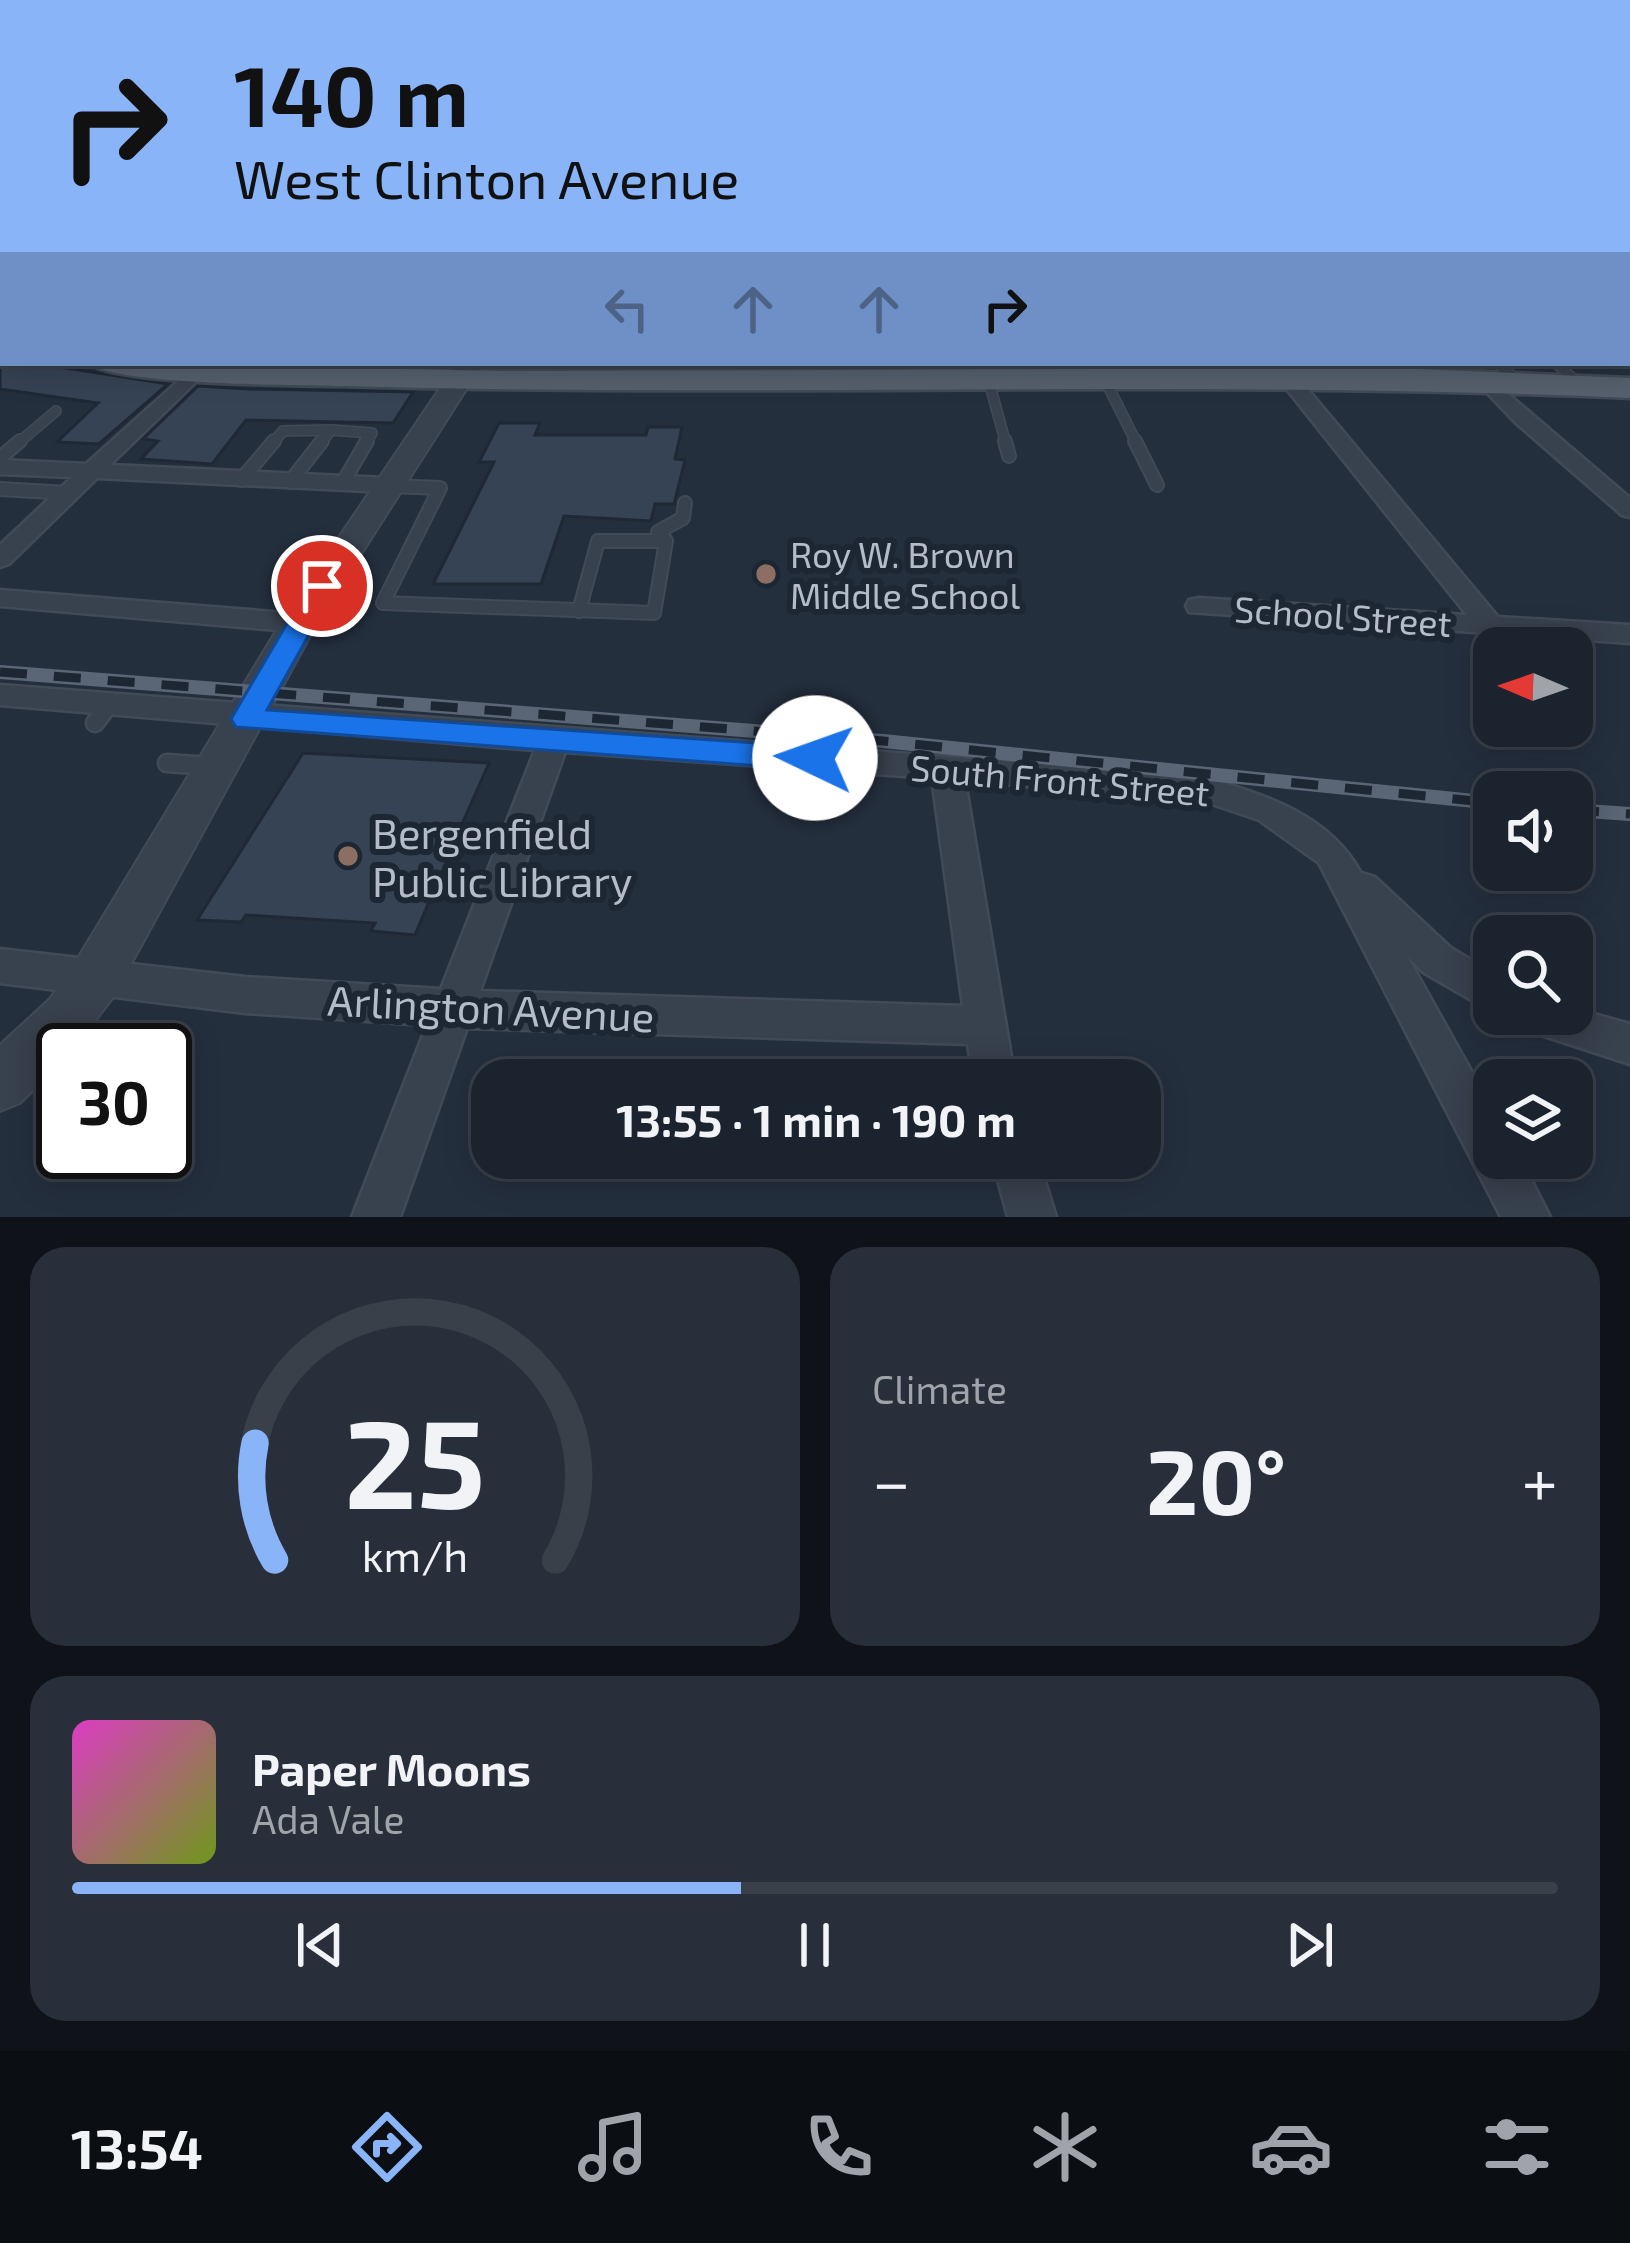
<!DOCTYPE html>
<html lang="en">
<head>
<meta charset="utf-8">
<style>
	:root { --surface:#1b232e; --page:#282f3a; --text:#f1f3f6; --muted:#a0a4aa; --line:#39404a; --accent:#8ab4f8 }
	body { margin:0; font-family:"Exo 2",sans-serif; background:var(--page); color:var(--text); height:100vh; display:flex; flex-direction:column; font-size:45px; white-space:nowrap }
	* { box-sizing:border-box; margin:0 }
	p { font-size:39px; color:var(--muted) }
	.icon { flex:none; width:66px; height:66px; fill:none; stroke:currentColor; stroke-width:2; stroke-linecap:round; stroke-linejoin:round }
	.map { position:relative; height:1217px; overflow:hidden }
	.details { display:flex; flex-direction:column; gap:30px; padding:30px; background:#0f1319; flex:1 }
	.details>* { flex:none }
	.banner { position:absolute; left:0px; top:0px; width:1632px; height:366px; box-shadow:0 6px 30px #0003,0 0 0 3px var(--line); background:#8ab4f8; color:#111; overflow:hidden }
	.needle { width:78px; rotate:272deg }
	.fabs { position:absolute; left:1473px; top:627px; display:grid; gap:24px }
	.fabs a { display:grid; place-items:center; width:120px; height:120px; border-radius:24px; background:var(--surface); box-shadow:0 6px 30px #0003,0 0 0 3px var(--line); font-size:60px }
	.speed { position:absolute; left:36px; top:1023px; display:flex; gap:24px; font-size:60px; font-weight:700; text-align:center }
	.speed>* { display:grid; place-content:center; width:156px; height:156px; border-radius:50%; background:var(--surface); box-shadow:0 6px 30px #0003,0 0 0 3px var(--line); line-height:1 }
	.speed .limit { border:6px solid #111; border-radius:18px; background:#fff; color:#111 }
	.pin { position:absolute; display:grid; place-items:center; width:102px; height:102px; color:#fff; margin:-51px; border:6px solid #fff; border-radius:50%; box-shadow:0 3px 12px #0007 }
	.me { position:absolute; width:132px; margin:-66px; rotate:273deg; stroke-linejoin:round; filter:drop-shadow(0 0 9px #0008) }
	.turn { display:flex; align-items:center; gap:42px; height:252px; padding:0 36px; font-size:54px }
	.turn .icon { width:156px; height:156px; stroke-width:2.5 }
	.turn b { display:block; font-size:84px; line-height:102px }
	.lanes { display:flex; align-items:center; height:114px; padding:0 36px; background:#0003; justify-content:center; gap:60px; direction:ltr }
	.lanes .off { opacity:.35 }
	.big { font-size:90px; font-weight:700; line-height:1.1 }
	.details .widget { flex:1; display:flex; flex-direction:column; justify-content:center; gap:18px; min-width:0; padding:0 42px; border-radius:36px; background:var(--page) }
	.details .dial { align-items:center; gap:0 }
	.dial svg { height:312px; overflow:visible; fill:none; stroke:var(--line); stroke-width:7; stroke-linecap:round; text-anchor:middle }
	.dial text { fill:var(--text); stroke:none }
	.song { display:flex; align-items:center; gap:36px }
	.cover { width:144px; height:144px; border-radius:18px; background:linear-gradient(135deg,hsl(310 70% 55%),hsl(80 70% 35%)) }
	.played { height:12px; border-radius:6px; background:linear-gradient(90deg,var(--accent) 45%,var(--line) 45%) }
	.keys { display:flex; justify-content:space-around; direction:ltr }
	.heat { display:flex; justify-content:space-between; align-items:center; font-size:66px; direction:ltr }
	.details .tiles { flex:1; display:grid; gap:30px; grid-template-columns:1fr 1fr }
	.widget:last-child { grid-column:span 2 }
	.trip { position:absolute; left:471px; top:1059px; width:690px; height:120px; border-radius:36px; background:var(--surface); box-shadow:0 6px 30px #0003,0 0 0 3px var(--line); font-weight:700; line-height:120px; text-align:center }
	.tab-bar { display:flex; height:192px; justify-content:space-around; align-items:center; background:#0b0e12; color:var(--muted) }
	.tab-bar .icon { width:84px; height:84px }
	.tab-bar .selected { color:var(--accent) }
	.tab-bar b { font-size:54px; color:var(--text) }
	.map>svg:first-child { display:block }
</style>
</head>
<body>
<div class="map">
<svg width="1630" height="1217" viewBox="0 0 1630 1217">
	<rect width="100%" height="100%" fill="#242f3e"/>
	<g fill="#364354" stroke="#1f2835" stroke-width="3">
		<path d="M0,364l47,1 121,19 -69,60 -42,-2 41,-39 -98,-14z"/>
		<path d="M198,386l51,3 164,3 -20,31 -147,-3 -34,44 -71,-5 17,-18 -15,-2z"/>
		<path d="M499,423h41l-5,12h111l2,-8h34l-7,32 10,1 -11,44h-19l-4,17 -87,-5 -23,68h-108l61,-122h-15z"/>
		<path d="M303,753l186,10 -34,77 11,1 -14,31 -10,-1 -27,64 -44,-4 4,-8 -129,-8 -5,7 -44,-2z"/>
	</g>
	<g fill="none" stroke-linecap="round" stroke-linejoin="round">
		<g stroke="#414a57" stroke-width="12">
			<g id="service-far2">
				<path d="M1497,363l23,20"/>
				<path d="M1556,363l25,23"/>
				<path d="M988,378l18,66"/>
				<path d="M1104,378l33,66"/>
				<path d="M17,444l39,-33"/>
				<path d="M272,444l11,-13 48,-1"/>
				<path d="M320,444l11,-14 41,3 -6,11"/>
			</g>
		</g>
		<g stroke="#414a57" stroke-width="16">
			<g id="service-far1">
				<path d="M1005,441l4,15"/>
				<path d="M1135,441l22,44"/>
				<path d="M0,458l20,-17"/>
				<path d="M241,480l33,-39"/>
				<path d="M290,482l32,-41"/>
				<path d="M342,484l25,-43"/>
				<path d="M391,486l49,2 -57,115 271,10 12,-72 -8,-9 25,-14 2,-15"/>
				<path d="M0,489l67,4"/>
				<path d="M579,611l19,-70h68"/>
			</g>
		</g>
		<g stroke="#414a57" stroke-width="21">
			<g id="service">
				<path d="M95,723l13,-17"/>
				<path d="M167,763l43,3"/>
			</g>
		</g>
		<g stroke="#414a57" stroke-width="5">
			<g id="minor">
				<rect x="0" y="193" width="3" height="8"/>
				<rect x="1629" y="203" width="1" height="9"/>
				<rect x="0" y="246" width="3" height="10"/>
				<path d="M3,275v11l-3,1v-11z"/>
				<rect x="1629" y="307" width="1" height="11"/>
				<path d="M195,366l10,6 -3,4 -92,89 276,13 11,7 -11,7 -289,-14 -88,86 -9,3v-22l72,-68 -72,-3v-14l86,4z"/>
				<path d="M1288,372l7,2 203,243 132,8v18l-441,-31 -3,-6 3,-6 10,-2 268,17 -186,-233 -3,-4z"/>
				<path d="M1487,376l143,122v19l-8,-2 -107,-93 -38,-40z"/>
				<path d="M0,590l299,24 14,9 -14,9 -299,-26z"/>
				<path d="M0,685l1201,91c63,19 127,37 160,97l14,4 76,71 43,26v39l-71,-41 -16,-16 87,156v46h26l30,59h-49l-182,-354 -60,-43 -59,-20 -235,-19 50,299h-42l-5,-36 -501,-16 -67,189h-48l75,-192 -182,-12 -245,-30v-34l245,28 196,12 94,-239 -535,-45zM565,752l367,26 31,228 -483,-15z"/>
				<path d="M1572,1008l58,16v40l-114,-37 -6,-13h62z"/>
				<path d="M992,1158h46l18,59h-48z"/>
			</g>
		</g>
		<g stroke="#414a57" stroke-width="4">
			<path id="tertiary" d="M457,363h26l-166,260 -204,374 -40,53h-10v10l-43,43 -20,8v-66l50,-46 25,-36 206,-340z"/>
		</g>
		<g stroke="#414a57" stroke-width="5">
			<g id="primary">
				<path d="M0,341l3,1v18l-3,-1z"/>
				<path d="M90,363l417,8 887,-3 236,10v20c-430,-19 -860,0 -1290,-12 -38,-1 -232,-1 -250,-23z"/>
			</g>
		</g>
		<use href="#service-far2" stroke="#38414e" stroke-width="9"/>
		<use href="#service-far1" stroke="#38414e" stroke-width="12"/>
		<use href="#service" stroke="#38414e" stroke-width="16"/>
		<use href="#minor" fill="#38414e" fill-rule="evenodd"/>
		<use href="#tertiary" fill="#38414e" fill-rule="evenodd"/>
		<use href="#primary" fill="#56606e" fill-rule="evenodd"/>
		<g stroke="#5a6575" stroke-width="14">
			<g id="rail">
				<path d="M0,672l883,69 611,62"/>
				<path d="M1572,810l58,4"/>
			</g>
		</g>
		<use href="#rail" stroke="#1d2633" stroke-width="9" stroke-dasharray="27" stroke-linecap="butt"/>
	</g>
	<linearGradient id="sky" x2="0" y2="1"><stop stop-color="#141a22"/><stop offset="0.51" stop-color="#3f4d63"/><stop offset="1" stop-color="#3f4d63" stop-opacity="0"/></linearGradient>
	<rect width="1630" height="348" fill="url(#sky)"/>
	<path fill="#1a73e8" stroke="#114b97" stroke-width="3" d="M322,578l14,8 -69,124 548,37 12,3 5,8 -5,9 -12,3 -579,-43 -5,-8 78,-133z"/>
	<g fill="#8d6e63" stroke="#1d2633" stroke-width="4.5">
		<circle cx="766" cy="574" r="12"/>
		<circle cx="348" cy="856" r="12"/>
	</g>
	<g text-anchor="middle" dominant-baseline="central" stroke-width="12" stroke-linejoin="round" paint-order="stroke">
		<g font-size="36" fill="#b4bcc9" stroke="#1d2633" text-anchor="start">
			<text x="790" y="553">Roy W. Brown<tspan x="790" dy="41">Middle School</tspan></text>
		</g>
		<g font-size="36" fill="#b4bcc9" stroke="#1d2633">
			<text transform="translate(1343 615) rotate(4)">School Street</text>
			<text transform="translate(1060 779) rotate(5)">South Front Street</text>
		</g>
		<g font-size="42" fill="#b4bcc9" stroke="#1d2633" text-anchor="start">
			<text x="372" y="832">Bergenfield<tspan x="372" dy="48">Public Library</tspan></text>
		</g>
		<g font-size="42" fill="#b4bcc9" stroke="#1d2633">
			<text transform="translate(491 1007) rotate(3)">Arlington Avenue</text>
		</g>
	</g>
</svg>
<div class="fabs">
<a><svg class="needle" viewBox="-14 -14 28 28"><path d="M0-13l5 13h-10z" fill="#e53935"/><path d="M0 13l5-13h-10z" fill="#a0a4aa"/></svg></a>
<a><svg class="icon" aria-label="sound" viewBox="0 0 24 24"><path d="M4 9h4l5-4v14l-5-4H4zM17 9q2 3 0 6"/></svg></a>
<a><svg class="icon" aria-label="search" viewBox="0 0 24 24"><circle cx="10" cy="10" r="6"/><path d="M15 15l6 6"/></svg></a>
<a><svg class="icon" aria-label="layers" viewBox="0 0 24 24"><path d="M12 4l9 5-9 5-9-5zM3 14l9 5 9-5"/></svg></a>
</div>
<div class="speed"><div class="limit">30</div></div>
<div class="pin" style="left:322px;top:586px;background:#d93025"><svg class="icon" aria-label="arrive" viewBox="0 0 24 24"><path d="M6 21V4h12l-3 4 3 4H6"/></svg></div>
<svg class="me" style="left:815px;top:758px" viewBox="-20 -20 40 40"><circle r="19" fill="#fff"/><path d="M0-13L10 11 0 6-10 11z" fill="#1a73e8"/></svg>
<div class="trip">13:55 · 1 min · 190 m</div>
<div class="banner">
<div class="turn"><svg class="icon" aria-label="right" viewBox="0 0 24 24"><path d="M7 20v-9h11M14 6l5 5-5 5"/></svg><div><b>140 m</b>West Clinton Avenue</div></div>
<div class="lanes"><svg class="icon off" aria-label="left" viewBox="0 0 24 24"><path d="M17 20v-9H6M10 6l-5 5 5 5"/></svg><svg class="icon off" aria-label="ahead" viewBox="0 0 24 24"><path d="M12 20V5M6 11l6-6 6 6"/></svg><svg class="icon off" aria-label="ahead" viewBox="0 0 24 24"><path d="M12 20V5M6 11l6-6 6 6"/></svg><svg class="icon" aria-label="right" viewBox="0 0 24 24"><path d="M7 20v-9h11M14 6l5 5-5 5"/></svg></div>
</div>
</div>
<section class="details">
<div class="tiles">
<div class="widget dial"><svg viewBox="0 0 100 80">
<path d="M14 69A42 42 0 1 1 86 69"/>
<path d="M14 69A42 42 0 0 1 9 39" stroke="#8ab4f8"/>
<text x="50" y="56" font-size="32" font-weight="700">25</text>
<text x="50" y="72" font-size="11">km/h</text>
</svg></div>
<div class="widget"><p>Climate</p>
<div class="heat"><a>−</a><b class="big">20°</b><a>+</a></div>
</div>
<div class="widget">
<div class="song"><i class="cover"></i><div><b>Paper Moons</b><p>Ada Vale</p></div></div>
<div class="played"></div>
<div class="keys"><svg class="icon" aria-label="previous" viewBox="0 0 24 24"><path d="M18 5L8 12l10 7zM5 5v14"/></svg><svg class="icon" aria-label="pause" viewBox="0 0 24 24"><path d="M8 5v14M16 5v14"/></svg><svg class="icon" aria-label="next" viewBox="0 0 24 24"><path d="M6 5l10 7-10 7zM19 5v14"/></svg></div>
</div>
</div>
</section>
<nav class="tab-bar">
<b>13:54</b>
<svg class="icon selected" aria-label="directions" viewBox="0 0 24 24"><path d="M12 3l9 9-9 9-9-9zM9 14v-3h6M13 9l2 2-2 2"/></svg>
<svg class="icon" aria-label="music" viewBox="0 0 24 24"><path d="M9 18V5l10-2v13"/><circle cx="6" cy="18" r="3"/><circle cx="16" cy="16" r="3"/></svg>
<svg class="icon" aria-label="phone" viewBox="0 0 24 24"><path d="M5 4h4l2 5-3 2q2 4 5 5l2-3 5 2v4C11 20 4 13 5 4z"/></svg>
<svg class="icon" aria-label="climate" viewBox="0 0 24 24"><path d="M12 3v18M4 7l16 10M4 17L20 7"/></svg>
<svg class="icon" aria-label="car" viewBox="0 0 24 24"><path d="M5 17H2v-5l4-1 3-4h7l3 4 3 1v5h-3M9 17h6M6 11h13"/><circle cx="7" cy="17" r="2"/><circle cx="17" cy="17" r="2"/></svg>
<svg class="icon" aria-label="filters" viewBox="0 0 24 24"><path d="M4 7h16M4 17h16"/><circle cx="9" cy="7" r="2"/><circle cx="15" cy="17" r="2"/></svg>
</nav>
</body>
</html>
